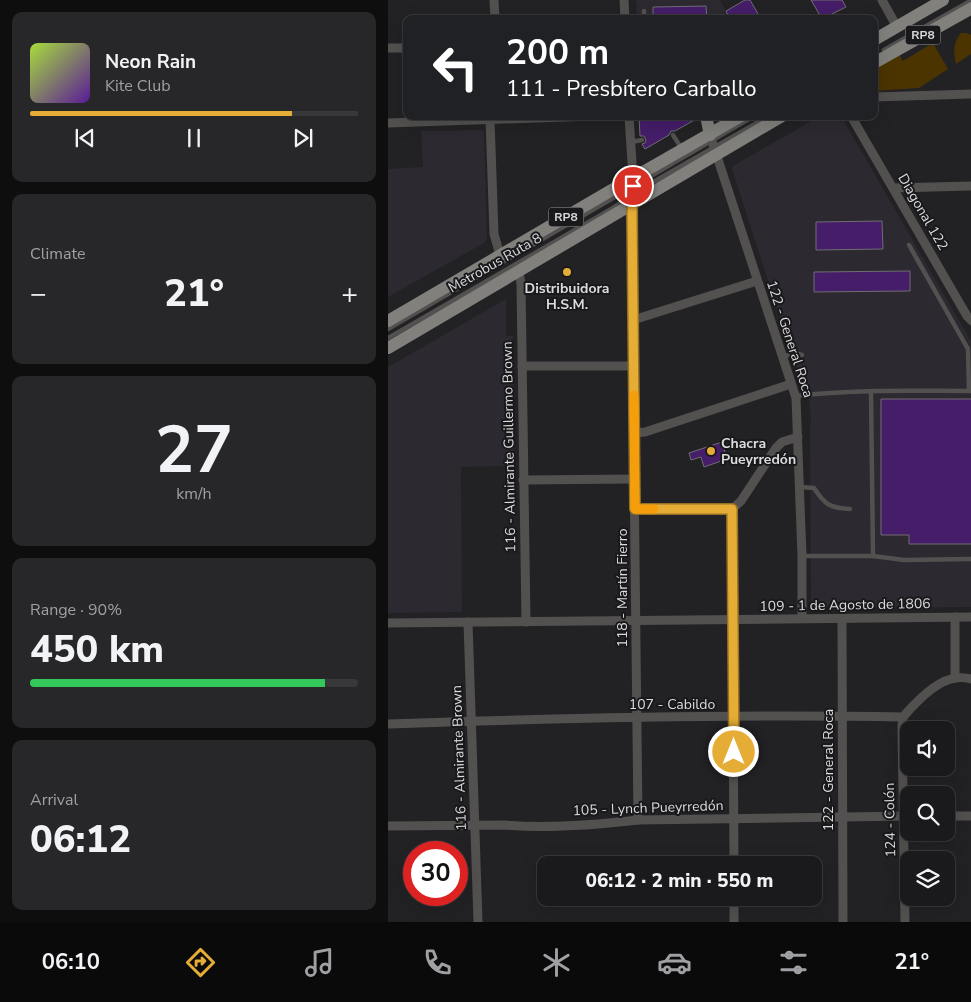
<!DOCTYPE html>
<html lang="en">
<head>
<meta charset="utf-8">
<style>
	:root { --surface:#1a191b; --page:#272628; --text:#f1f3f6; --muted:#9fa0a3; --line:#38383a; --accent:#e6ad36 }
	body { margin:0; font-family:"Nunito Sans",sans-serif; background:var(--page); color:var(--text); height:100vh; display:flex; flex-direction:column; font-size:19px; white-space:nowrap }
	* { box-sizing:border-box; margin:0 }
	p { font-size:16px; color:var(--muted) }
	.icon { flex:none; width:28px; height:28px; fill:none; stroke:currentColor; stroke-width:2; stroke-linecap:round; stroke-linejoin:round }
	.map { position:relative; flex:1; overflow:hidden }
	.side { display:flex; flex-direction:column; gap:12px; padding:12px; background:#0e0e0f; width:388px }
	.side>* { flex:none }
	.guide { position:absolute; left:15px; top:15px; width:475px; height:105px; border-radius:10px; box-shadow:0 5px 20px #0002,0 0 0 1px var(--line); background:#202124; color:#fff; overflow:hidden }
	.controls { position:absolute; left:512px; top:721px; display:grid; gap:10px }
	.controls a { display:grid; place-items:center; width:55px; height:55px; border-radius:10px; background:var(--surface); box-shadow:0 5px 20px #0002,0 0 0 1px var(--line); font-size:25px }
	.speed { position:absolute; left:15px; top:841px; display:flex; gap:10px; font-size:25px; font-weight:700; text-align:center }
	.speed>* { display:grid; place-content:center; width:65px; height:65px; border-radius:50%; background:var(--surface); box-shadow:0 5px 20px #0002,0 0 0 1px var(--line); line-height:1 }
	.speed .limit { border:8px solid #d22; background:#fff; color:#111 }
	.pin { position:absolute; display:grid; place-items:center; width:42px; height:42px; color:#fff; margin:-21px; border:2px solid #fff; border-radius:50%; box-shadow:0 1px 5px #0007 }
	.me { position:absolute; width:55px; margin:-28px; rotate:0deg; stroke-linejoin:round; filter:drop-shadow(0 0 4px #0008) }
	.turn { display:flex; align-items:center; gap:18px; height:105px; padding:0 20px; font-size:22px }
	.turn .icon { width:65px; height:65px; stroke-width:2.5 }
	.turn b { display:block; font-size:35px; line-height:42px }
	.big { font-size:38px; font-weight:800; line-height:1.1 }
	.side .tile { flex:1; display:flex; flex-direction:column; justify-content:center; gap:8px; min-width:0; padding:0 18px; border-radius:10px; background:var(--page) }
	.side .dial { align-items:center; gap:0 }
	.dial b { font-size:65px; line-height:1 }
	.song { display:flex; align-items:center; gap:15px }
	.cover { width:60px; height:60px; border-radius:8px; background:linear-gradient(135deg,hsl(80 70% 55%),hsl(270 70% 35%)) }
	.played { height:5px; border-radius:2px; background:linear-gradient(90deg,var(--accent) 80%,var(--line) 80%) }
	.keys { display:flex; justify-content:space-around; direction:ltr }
	.heat { display:flex; justify-content:space-between; align-items:center; font-size:28px; direction:ltr }
	.charge { height:8px; border-radius:4px; background:linear-gradient(90deg,#34c759 90%,var(--line) 0) }
	.trip { position:absolute; left:149px; top:856px; width:285px; height:50px; border-radius:10px; background:var(--surface); box-shadow:0 5px 20px #0002,0 0 0 1px var(--line); font-weight:800; line-height:50px; text-align:center }
	.tab-bar { display:flex; height:80px; justify-content:space-around; align-items:center; background:#0a0a0b; color:var(--muted) }
	.tab-bar .icon { width:35px; height:35px }
	.tab-bar .current { color:var(--accent) }
	.tab-bar b { font-size:22px; color:var(--text) }
	main { display:flex; flex:1; min-height:0 }
	.map>svg:first-child { display:block }
</style>
</head>
<body>
<main>
<section class="side">
<div class="tile">
<div class="song"><i class="cover"></i><div><b>Neon Rain</b><p>Kite Club</p></div></div>
<div class="played"></div>
<div class="keys"><svg class="icon" aria-label="previous" viewBox="0 0 24 24"><path d="M18 5L8 12l10 7zM5 5v14"/></svg><svg class="icon" aria-label="pause" viewBox="0 0 24 24"><path d="M8 5v14M16 5v14"/></svg><svg class="icon" aria-label="next" viewBox="0 0 24 24"><path d="M6 5l10 7-10 7zM19 5v14"/></svg></div>
</div>
<div class="tile"><p>Climate</p>
<div class="heat"><a>−</a><b class="big">21°</b><a>+</a></div>
</div>
<div class="tile dial"><b>27</b><p>km/h</p></div>
<div class="tile"><p>Range · 90%</p><b class="big">450 km</b><div class="charge"></div></div>
<div class="tile"><p>Arrival</p><b class="big">06:12</b></div>
</section>
<div class="map">
<svg width="584" height="922" viewBox="0 0 584 922">
	<rect width="100%" height="100%" fill="#222124"/>
	<g fill="#2c2930">
		<path d="M248,0h84l10,19h-93z"/>
		<path d="M432,116h21l130,225v266l-157,1 -3,-3 -1,-177 1,-7 -3,-36 -8,-7 -3,-8 -65,-201 1,-3z"/>
		<path d="M93,130l3,2 3,107 -3,4 -96,54v-128l35,-2 -2,-36z"/>
		<path d="M118,299v37h7l1,130 -53,1 1,145 -74,1v-246z"/>
	</g>
	<g fill="#4b3400">
		<path d="M573,33h6l4,2v19l-15,10c-3,-13 -3,-21 5,-31z"/>
		<path d="M545,43l15,26 -29,19 -45,3v-24l24,-14 5,8z"/>
	</g>
	<g fill="#451d69" stroke="#6f6e71">
		<path d="M357,0h5l11,19h-31l-4,-8z"/>
		<path d="M423,0h31l4,7 -24,12z"/>
		<path d="M318,6l1,13h-54v-12z"/>
		<path d="M251,116h59v2l-23,13h-4l-2,4 -24,14 -3,-5 3,-1 1,-3 -2,-4h-4z"/>
		<path d="M494,221l1,28 -67,1v-28z"/>
		<path d="M522,271v20l-96,1v-20z"/>
		<path d="M493,399h91v145h-63v-9h-28z"/>
		<path d="M334,442l5,17 -23,8 -3,-10 -10,3 -2,-7z"/>
	</g>
	<g fill="none" stroke-linecap="round" stroke-linejoin="round">
		<g stroke="#525150" stroke-width="4.5">
			<path d="M256,11v8"/>
			<path d="M330,17l1,2"/>
			<path d="M496,50l88,-50"/>
			<path d="M285,135l9,14"/>
			<path d="M243,142l11,-2"/>
			<path d="M521,245l59,104 1,42"/>
			<path d="M0,329l366,-213"/>
			<path d="M0,338l225,-130 35,-23 121,-69"/>
			<path d="M394,357l13,-4 7,2"/>
			<path d="M483,392l2,164"/>
			<path d="M408,396c58,-7 117,-5 176,-5"/>
			<path d="M411,487l15,1c11,17 16,20 36,21"/>
			<path d="M414,556h71l31,4 68,-1"/>
		</g>
		<g stroke="#525150" stroke-width="9">
			<path d="M106,0l1,19"/>
			<path d="M236,0l1,19"/>
			<path d="M494,0l15,27"/>
			<path d="M0,48h19"/>
			<path d="M486,97l98,-3"/>
			<path d="M241,116l4,62 -2,26 7,616"/>
			<path d="M463,116l116,200 5,5"/>
			<path d="M102,119l4,115 6,21"/>
			<path d="M0,123l206,-7"/>
			<path d="M322,135l86,263 6,158v62"/>
			<path d="M505,188l79,-2"/>
			<path d="M131,271l2,13 5,338"/>
			<path d="M245,320l124,-39"/>
			<path d="M134,366h111"/>
			<path d="M246,433l11,-1 146,-48"/>
			<path d="M135,480l111,-1"/>
			<path d="M247,509h97l9,-8 35,-53 6,-6 16,-5"/>
			<path d="M344,509l2,356"/>
			<path d="M567,617v61"/>
			<path d="M454,618l1,304"/>
			<path d="M80,622l10,300"/>
			<path d="M0,623l584,-6"/>
			<path d="M515,717l-1,10 3,195"/>
			<path d="M515,717c12,-14 33,-37 53,-39 5,-1 11,0 16,1"/>
			<path d="M0,724c171,-6 344,-10 515,-7"/>
			<path d="M559,816h25"/>
			<path d="M0,826l117,-1c44,4 90,0 133,-5l271,-4"/>
			<path d="M346,922v-24"/>
		</g>
		<g stroke="#81807d" stroke-width="12">
			<path d="M486,40l69,-40"/>
			<path d="M486,63l98,-55"/>
			<path d="M318,116l4,19"/>
			<path d="M0,321l222,-130 131,-75"/>
			<path d="M0,348l394,-232"/>
		</g>
	</g>
	<g fill="none" stroke-linecap="round" stroke-linejoin="round">
		<g stroke="#967023" stroke-width="12">
			<path id="route" d="M245,186l-1,28 3,295h97l2,243"/>
		</g>
		<use href="#route" stroke="#e6ad36" stroke-width="9"/>
		<path stroke="#f59e0b" stroke-width="9" d="M246,395l1,114h19"/>
	</g>
	<g fill="#e6ad36" stroke="#19181b" stroke-width="2">
		<circle cx="179" cy="272" r="5"/>
		<circle cx="323" cy="451" r="5"/>
	</g>
	<g text-anchor="middle" dominant-baseline="central" stroke-width="4" stroke-linejoin="round" paint-order="stroke">
		<g fill="#19181b" stroke="#a1a0a2" stroke-width="1">
			<rect x="517.5" y="25.5" width="35" height="19" rx="4"/>
			<rect x="160.5" y="207.5" width="35" height="19" rx="4"/>
		</g>
		<g font-size="12" font-weight="bold" fill="#dbdadc">
			<text x="535" y="35">RP8</text>
			<text x="178" y="217">RP8</text>
		</g>
		<g font-size="14" fill="#dbdadc" stroke="#19181b">
			<text transform="translate(535 212) rotate(60)">Diagonal 122</text>
			<text transform="translate(107 263) rotate(-30)">Metrobus Ruta 8</text>
			<text transform="translate(402 339) rotate(72)">122 - General Roca</text>
			<text transform="translate(121 447) rotate(-91)">116 - Almirante Guillermo Brown</text>
			<text transform="translate(234 588) rotate(-90)">118 - Martín Fierro</text>
			<text transform="translate(457 605) rotate(-1)">109 - 1 de Agosto de 1806</text>
			<text x="284" y="704">107 - Cabildo</text>
			<text transform="translate(71 758) rotate(-92)">116 - Almirante Brown</text>
			<text transform="translate(440 770) rotate(-90)">122 - General Roca</text>
			<text transform="translate(260 808) rotate(-2)">105 - Lynch Pueyrredón</text>
			<text transform="translate(502 820) rotate(-91)">124 - Colón</text>
		</g>
		<g font-size="14" font-weight="bold" fill="#dbdadc" stroke="#19181b">
			<text x="179" y="288">Distribuidora<tspan x="179" dy="16">H.S.M.</tspan></text>
			<text x="333" y="443" text-anchor="start">Chacra<tspan x="333" dy="16">Pueyrredón</tspan></text>
		</g>
	</g>
</svg>
<div class="controls">
<a><svg class="icon" aria-label="sound" viewBox="0 0 24 24"><path d="M4 9h4l5-4v14l-5-4H4zM17 9q2 3 0 6"/></svg></a>
<a><svg class="icon" aria-label="search" viewBox="0 0 24 24"><circle cx="10" cy="10" r="6"/><path d="M15 15l6 6"/></svg></a>
<a><svg class="icon" aria-label="layers" viewBox="0 0 24 24"><path d="M12 4l9 5-9 5-9-5zM3 14l9 5 9-5"/></svg></a>
</div>
<div class="speed"><div class="limit">30</div></div>
<div class="pin" style="left:245px;top:186px;background:#d93025"><svg class="icon" aria-label="arrive" viewBox="0 0 24 24"><path d="M6 21V4h12l-3 4 3 4H6"/></svg></div>
<svg class="me" style="left:346px;top:752px" viewBox="-20 -20 40 40"><circle r="17" fill="#e6ad36" stroke="#fff" stroke-width="3"/><path d="M0-11L8 9 0 5-8 9z" fill="#fff"/></svg>
<div class="trip">06:12 · 2 min · 550 m</div>
<div class="guide">
<div class="turn"><svg class="icon" aria-label="left" viewBox="0 0 24 24"><path d="M17 20v-9H6M10 6l-5 5 5 5"/></svg><div><b>200 m</b>111 - Presbítero Carballo</div></div>
</div>
</div>
</main>
<nav class="tab-bar">
<b>06:10</b>
<svg class="icon current" aria-label="directions" viewBox="0 0 24 24"><path d="M12 3l9 9-9 9-9-9zM9 14v-3h6M13 9l2 2-2 2"/></svg>
<svg class="icon" aria-label="music" viewBox="0 0 24 24"><path d="M9 18V5l10-2v13"/><circle cx="6" cy="18" r="3"/><circle cx="16" cy="16" r="3"/></svg>
<svg class="icon" aria-label="phone" viewBox="0 0 24 24"><path d="M5 4h4l2 5-3 2q2 4 5 5l2-3 5 2v4C11 20 4 13 5 4z"/></svg>
<svg class="icon" aria-label="climate" viewBox="0 0 24 24"><path d="M12 3v18M4 7l16 10M4 17L20 7"/></svg>
<svg class="icon" aria-label="car" viewBox="0 0 24 24"><path d="M5 17H2v-5l4-1 3-4h7l3 4 3 1v5h-3M9 17h6M6 11h13"/><circle cx="7" cy="17" r="2"/><circle cx="17" cy="17" r="2"/></svg>
<svg class="icon" aria-label="filters" viewBox="0 0 24 24"><path d="M4 7h16M4 17h16"/><circle cx="9" cy="7" r="2"/><circle cx="15" cy="17" r="2"/></svg>
<b>21°</b>
</nav>
</body>
</html>
